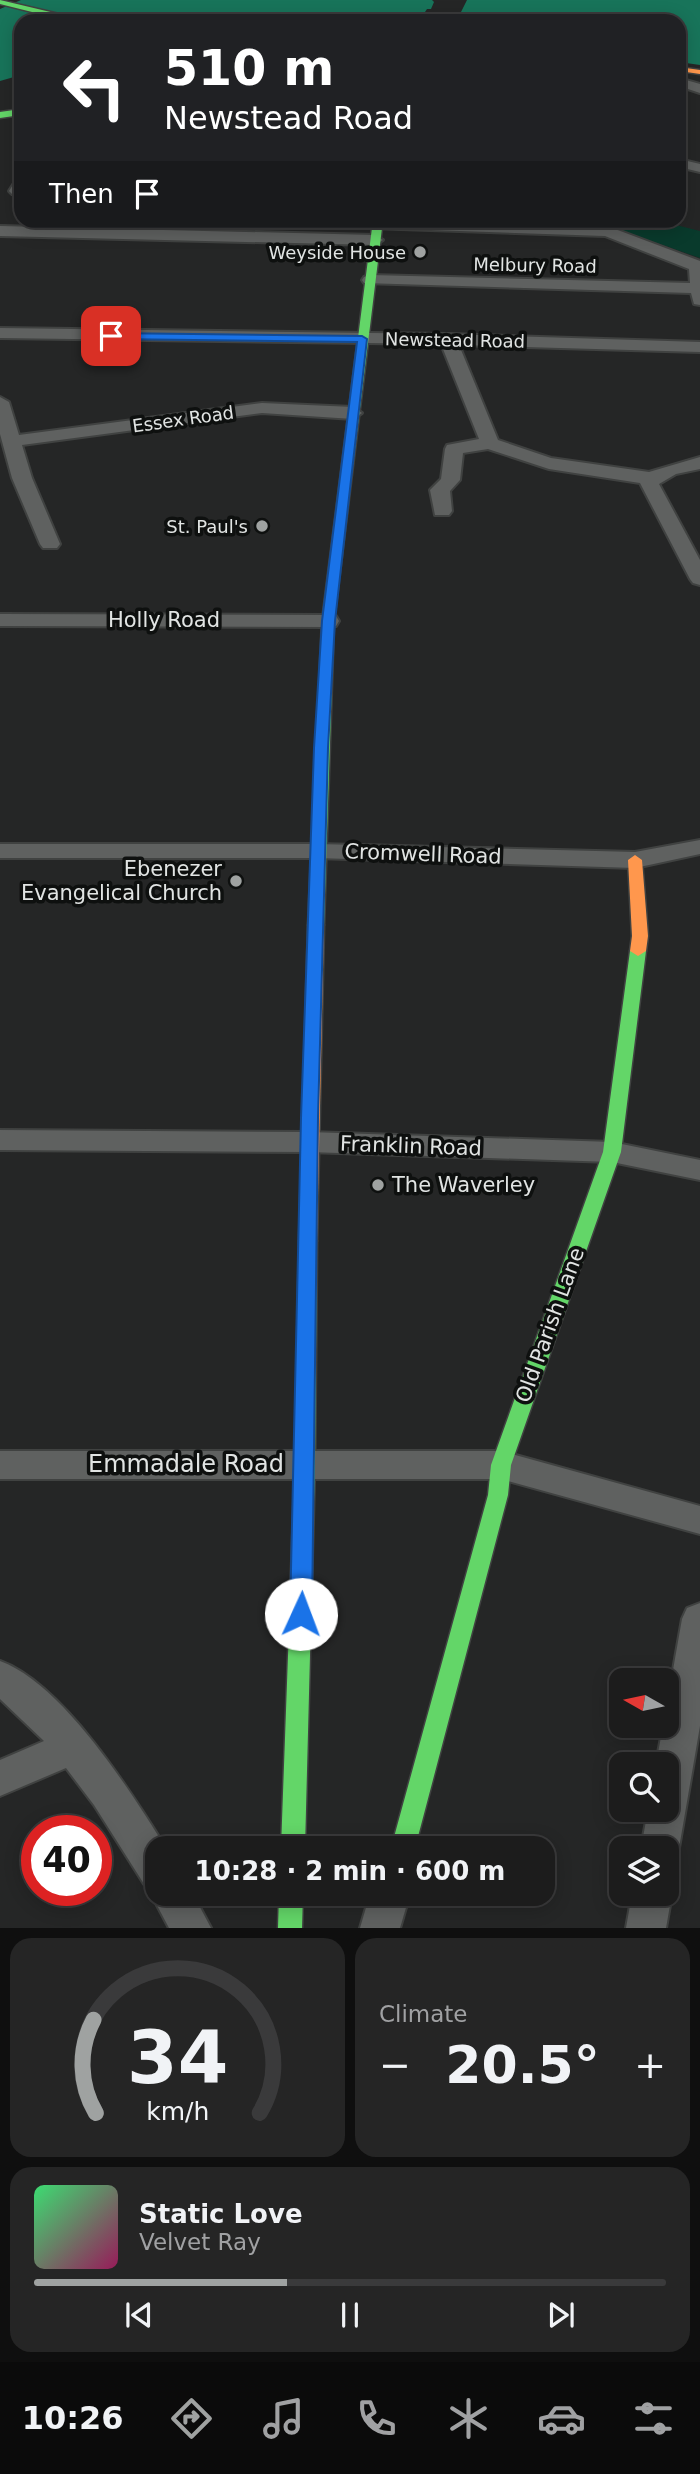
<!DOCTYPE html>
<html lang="en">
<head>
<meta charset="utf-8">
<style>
	:root { --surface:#1c1c1c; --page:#252525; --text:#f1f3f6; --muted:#a0a1a3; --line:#3a3a3b; --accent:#9fa2a1 }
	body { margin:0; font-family:"DejaVu Sans",sans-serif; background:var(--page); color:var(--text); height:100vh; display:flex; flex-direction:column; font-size:26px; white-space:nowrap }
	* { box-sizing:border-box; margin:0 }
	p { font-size:23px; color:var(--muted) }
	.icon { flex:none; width:38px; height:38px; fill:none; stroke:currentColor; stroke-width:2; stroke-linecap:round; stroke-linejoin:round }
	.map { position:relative; height:1928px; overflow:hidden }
	.panel { display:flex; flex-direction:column; gap:10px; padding:10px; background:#0f0f0f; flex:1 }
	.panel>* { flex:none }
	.top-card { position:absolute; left:14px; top:14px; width:672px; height:214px; border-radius:21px; box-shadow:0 4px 18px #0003,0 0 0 2px var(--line); background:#202124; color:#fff; overflow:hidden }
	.needle { width:46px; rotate:279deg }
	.controls { position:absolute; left:609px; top:1668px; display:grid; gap:14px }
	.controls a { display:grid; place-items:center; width:70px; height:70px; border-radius:14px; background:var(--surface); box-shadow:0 4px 18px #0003,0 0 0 2px var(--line); font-size:35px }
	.speed { position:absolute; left:21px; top:1815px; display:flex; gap:14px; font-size:35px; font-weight:700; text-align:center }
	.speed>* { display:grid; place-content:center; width:91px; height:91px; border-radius:50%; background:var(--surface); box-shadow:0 4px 18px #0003,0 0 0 2px var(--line); line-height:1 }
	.speed .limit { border:10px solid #d22; background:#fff; color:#111 }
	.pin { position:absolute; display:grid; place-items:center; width:60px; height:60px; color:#fff; margin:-30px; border-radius:14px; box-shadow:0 4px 10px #0006 }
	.me { position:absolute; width:77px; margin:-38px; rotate:2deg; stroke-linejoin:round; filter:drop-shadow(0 0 5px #0008) }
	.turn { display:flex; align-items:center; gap:24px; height:147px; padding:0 35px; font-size:32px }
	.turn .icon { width:91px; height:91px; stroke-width:2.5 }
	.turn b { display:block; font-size:49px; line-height:60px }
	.then { display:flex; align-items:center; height:66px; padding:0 35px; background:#0003; gap:14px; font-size:26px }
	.big { font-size:52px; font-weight:600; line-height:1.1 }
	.panel .tile { flex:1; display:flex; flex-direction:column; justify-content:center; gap:10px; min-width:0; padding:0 24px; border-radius:21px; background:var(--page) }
	.panel .dial { align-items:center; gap:0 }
	.dial svg { height:182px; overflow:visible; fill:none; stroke:var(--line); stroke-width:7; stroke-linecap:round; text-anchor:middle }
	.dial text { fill:var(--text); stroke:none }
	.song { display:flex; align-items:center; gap:21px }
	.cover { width:84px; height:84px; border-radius:10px; background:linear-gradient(135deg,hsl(140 70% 55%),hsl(330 70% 35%)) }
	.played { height:7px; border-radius:4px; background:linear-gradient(90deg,var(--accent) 40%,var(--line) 40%) }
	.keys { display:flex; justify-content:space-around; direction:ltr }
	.heat { display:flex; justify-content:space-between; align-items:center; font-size:38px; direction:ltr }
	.panel .tiles { flex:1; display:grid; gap:10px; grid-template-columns:1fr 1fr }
	.tile:last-child { grid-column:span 2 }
	.trip { position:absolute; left:145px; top:1836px; width:410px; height:70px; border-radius:21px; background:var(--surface); box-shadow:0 4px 18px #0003,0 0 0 2px var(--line); font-weight:600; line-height:70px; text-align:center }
	.tab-bar { display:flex; height:112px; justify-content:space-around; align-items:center; background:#0b0b0b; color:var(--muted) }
	.tab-bar .icon { width:49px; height:49px }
	.tab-bar .active { color:var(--accent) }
	.tab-bar b { font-size:32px; color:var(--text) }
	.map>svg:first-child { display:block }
</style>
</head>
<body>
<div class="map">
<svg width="700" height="1928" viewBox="0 0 700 1928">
	<rect width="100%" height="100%" fill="#252626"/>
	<path fill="#093a2c" d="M594,221h66l40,10v27z"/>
	<path fill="#18745a" d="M21,0h679v65l-21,-3v-41h-658v54l-21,6v-72z"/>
	<path fill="#252626" d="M432,0h35l-7,14h-4l-4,7h-29l5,-8 -3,-1 2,-3h4l3,-7z"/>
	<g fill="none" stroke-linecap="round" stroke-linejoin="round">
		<g stroke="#404241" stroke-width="4">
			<g id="street">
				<path d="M679,78l21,6v9l-21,-7z"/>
				<path d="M679,159l21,5v8l-21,-5z"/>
				<path d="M21,178v17l-9,-1 -3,-3 7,-11z"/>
				<path d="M377,220l230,6 93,35v44l-6,-1 -3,-11 -327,-10 -2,-3 2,-3 6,-2 320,8 -1,-14 -84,-33 -233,-8 -2,-3z"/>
				<path d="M0,226l375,9 8,5 -8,5 -375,-9z"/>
				<path d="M0,328l448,6 252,8v10l-241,-7 39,95 53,18 98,14 51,-15v12l-24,5 -17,10 41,76v25l-7,-2 -3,-4 -50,-96 -91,-14 -61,-20 -25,4 -3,27 -10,11 2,20 -3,4h-14l-5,-25 11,-11 4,-30 2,-4 32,-6 -38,-95 -441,-6z"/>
				<path d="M0,397l9,5 10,33 243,-32 91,4 9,6 -9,6 -91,-6 -240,32 10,33 28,66 -3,4h-14l-3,-4 -28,-66 -12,-44z"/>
				<path d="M0,614l328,1 8,1 3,5 -3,5 -8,1 -328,-1z"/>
				<path d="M700,840v14l-65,14 -318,-10h-317v-14h317l318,8z"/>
				<path d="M0,1130l309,2 303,10 88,18v20l-88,-18 -303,-10 -309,-2z"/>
				<path d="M0,1451h501l199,55v28l-199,-55h-501z"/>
				<path d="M700,1603v123l-21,122 -5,13 -7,3v-16h-26l7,-38h19v-46h-11l7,-38h4v-22l15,-85 5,-11z"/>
				<path d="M0,1661c63,23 131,131 166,187h-8v46h35l18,34h-42l-18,-34 3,-6 -10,-4 -50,-79 -28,-37 -66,28v-36l44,-19 -44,-42z"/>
				<path d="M667,1882l5,12 -6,34h-40l6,-34h35z"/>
				<path d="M370,1894h40l-10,34h-40z"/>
			</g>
		</g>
		<g stroke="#404241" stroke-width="3">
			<g id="fast">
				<path d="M0,0l80,19 1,2h-13l-68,-17z"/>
				<path d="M21,109v6l-21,3v-6z"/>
				<path d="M373,220h10l-49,401 -10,304 -8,5 -8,-5 14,-304z"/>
				<path d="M638,946l8,5 -25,201 -110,313 -3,30 -93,353h-24l97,-353 3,-30 112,-313 27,-201z"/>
				<path d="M308,1234l6,2 3,5 -2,222 -10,385h-24l14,-385 4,-222 3,-5z"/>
				<path d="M279,1894h24l-1,34h-24z"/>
			</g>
		</g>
		<g stroke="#404241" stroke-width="3">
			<g id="slow">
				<path d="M679,67l21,3v4l-21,-3z"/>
				<path d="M635,855l7,5 6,76 -2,15 -8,5 -8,-5 2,-15 -4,-76z"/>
				<path d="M316,920l8,5 -7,316 -3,5h-12l-3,-5 9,-316z"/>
			</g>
		</g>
		<use href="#street" fill="#5f6160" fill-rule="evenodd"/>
		<use href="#fast" fill="#63d668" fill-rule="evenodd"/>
		<use href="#slow" fill="#ff974d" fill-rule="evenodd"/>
	</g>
	<path fill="#1a73e8" stroke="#114b97" stroke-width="2" d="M108,333l254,3 5,3 -32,282 -7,127 -10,370 -6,496 -3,6 -8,3 -7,-3 -4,-6 11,-496 13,-370 8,-127 35,-279 -246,-3 -3,-1z"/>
	<g fill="#9fa2a1" stroke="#0e100f" stroke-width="2.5">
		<circle cx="420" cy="252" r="7"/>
		<circle cx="262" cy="526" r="7"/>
		<circle cx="236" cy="881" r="7"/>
		<circle cx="378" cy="1185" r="7"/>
	</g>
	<g text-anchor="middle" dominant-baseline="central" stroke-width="7" stroke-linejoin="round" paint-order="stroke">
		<g font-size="18" fill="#e1e4e3" stroke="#0e100f" text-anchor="end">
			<text x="406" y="252">Weyside House</text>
			<text x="248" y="526">St. Paul's</text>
		</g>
		<g font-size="18" fill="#e1e4e3" stroke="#0e100f">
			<text transform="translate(535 265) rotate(1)">Melbury Road</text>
			<text transform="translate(455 340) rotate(1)">Newstead Road</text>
			<text transform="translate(183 419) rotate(-8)">Essex Road</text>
		</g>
		<g font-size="21" fill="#e1e4e3" stroke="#0e100f">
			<text x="164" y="620">Holly Road</text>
			<text transform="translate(423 854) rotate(2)">Cromwell Road</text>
			<text transform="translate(411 1146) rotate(2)">Franklin Road</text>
			<text transform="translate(550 1325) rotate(-70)">Old Parish Lane</text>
		</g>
		<g font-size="21" fill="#e1e4e3" stroke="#0e100f" text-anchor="end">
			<text x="222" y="869">Ebenezer<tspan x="222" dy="24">Evangelical Church</tspan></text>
			<text x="392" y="1185" text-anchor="start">The Waverley</text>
		</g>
		<g font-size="24" fill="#e1e4e3" stroke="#0e100f">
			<text x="186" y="1464">Emmadale Road</text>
		</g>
	</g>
</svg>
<div class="controls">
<a><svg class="needle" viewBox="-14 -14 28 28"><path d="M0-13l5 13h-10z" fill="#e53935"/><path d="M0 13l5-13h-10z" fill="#a0a1a3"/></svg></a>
<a><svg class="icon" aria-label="search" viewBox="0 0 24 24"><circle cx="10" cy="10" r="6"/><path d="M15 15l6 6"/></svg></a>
<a><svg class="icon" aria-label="layers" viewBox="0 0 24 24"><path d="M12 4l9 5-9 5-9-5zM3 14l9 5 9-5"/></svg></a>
</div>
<div class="speed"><div class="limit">40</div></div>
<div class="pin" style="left:111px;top:336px;background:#d93025"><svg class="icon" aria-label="arrive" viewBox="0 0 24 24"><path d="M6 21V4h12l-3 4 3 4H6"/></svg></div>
<svg class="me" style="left:301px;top:1614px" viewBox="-20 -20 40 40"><circle r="19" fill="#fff"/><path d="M0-13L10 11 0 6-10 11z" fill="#1a73e8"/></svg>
<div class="trip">10:28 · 2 min · 600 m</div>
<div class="top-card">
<div class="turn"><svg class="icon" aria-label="left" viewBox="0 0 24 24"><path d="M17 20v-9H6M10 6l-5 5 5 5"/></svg><div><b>510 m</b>Newstead Road</div></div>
<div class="then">Then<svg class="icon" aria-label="arrive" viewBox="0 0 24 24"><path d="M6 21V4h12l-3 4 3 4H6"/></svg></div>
</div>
</div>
<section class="panel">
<div class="tiles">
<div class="tile dial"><svg viewBox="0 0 100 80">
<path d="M14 69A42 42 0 1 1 86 69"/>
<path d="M14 69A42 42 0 0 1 13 28" stroke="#9fa2a1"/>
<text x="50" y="56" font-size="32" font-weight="700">34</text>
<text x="50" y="72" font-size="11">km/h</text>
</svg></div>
<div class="tile"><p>Climate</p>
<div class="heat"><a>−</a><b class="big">20.5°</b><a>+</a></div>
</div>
<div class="tile">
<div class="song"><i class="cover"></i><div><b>Static Love</b><p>Velvet Ray</p></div></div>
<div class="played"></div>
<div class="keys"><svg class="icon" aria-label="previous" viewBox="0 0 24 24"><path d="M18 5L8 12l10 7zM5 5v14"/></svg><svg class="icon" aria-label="pause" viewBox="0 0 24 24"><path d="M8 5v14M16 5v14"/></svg><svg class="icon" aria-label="next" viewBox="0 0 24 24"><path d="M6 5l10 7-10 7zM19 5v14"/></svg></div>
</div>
</div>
</section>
<nav class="tab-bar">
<b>10:26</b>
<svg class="icon active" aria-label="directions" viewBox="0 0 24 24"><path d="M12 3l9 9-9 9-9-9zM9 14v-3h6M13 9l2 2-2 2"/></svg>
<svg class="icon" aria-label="music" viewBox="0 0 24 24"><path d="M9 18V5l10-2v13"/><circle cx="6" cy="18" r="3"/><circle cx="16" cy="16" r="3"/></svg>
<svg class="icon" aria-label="phone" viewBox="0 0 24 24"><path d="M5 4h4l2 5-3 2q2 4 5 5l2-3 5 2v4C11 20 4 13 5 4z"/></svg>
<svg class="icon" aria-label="climate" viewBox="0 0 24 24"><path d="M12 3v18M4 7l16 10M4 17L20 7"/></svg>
<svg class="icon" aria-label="car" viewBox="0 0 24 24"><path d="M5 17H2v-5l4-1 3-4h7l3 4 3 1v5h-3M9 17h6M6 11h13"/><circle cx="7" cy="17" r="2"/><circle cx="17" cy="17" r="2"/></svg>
<svg class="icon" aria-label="filters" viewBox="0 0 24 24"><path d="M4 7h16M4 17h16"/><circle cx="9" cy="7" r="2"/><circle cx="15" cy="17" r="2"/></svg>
</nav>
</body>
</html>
